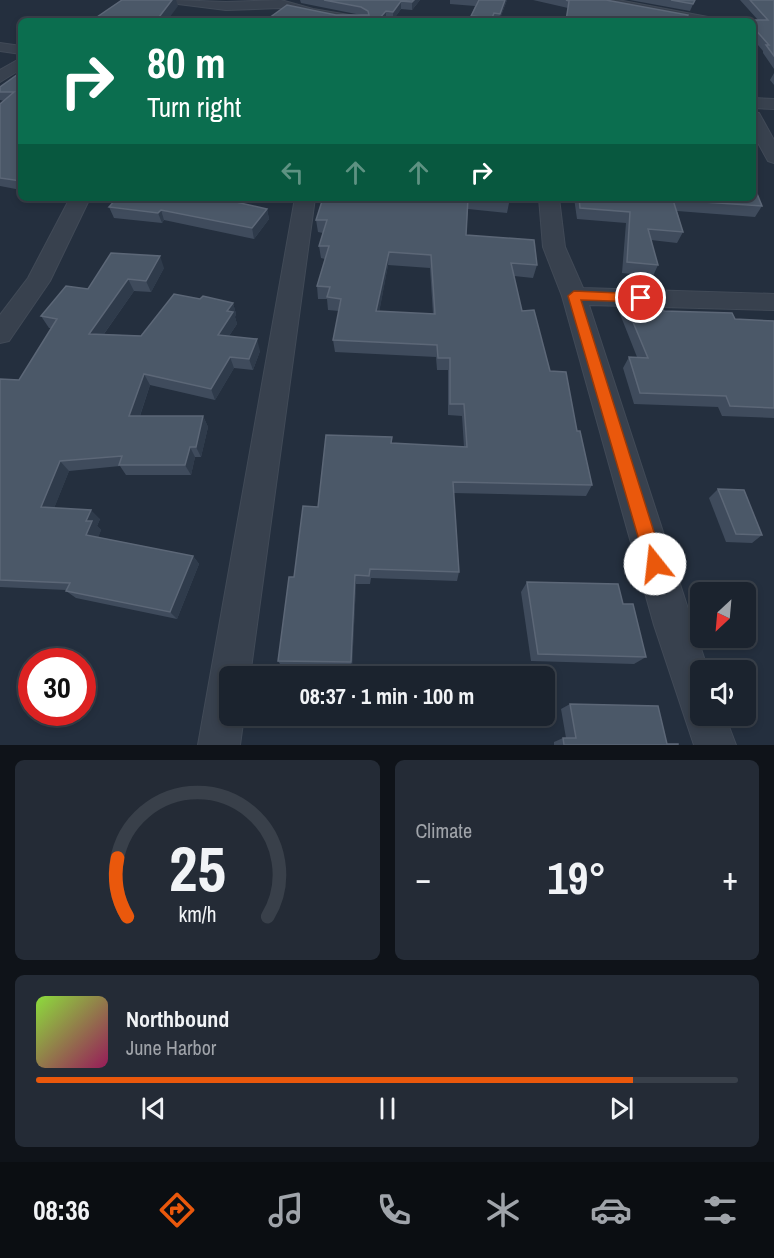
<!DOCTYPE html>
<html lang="en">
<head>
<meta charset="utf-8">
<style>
	:root { --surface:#1b232e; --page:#242b36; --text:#f1f3f6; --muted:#a0a4aa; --line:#39404a; --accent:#ea580c }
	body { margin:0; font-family:"Archivo Narrow",sans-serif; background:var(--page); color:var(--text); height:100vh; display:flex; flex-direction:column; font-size:22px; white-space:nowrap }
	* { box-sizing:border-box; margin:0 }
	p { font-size:20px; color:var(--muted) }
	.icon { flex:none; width:33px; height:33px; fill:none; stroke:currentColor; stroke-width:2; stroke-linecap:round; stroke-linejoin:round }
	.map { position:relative; height:745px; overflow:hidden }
	.drawer { display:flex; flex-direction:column; gap:15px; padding:15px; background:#0f1319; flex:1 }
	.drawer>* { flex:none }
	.banner { position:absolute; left:18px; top:18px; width:738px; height:183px; border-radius:9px; box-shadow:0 3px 9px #0003,0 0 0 2px var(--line); background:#0b6e4f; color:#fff; overflow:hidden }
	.needle { width:39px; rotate:206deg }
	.fabs { position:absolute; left:690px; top:582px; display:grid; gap:12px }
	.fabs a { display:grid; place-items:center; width:66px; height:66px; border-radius:9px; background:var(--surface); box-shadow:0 3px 9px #0003,0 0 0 2px var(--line); font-size:30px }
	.speed { position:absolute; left:18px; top:648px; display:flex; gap:12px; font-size:30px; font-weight:700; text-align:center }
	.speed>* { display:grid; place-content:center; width:78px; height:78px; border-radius:50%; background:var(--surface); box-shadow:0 3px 9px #0003,0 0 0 2px var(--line); line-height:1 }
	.speed .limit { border:9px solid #d22; background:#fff; color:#111 }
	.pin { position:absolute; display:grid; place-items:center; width:51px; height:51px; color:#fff; margin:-26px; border:3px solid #fff; border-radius:50%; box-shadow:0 2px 6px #0007 }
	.me { position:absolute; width:66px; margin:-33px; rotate:344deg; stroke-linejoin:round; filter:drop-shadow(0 0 4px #0008) }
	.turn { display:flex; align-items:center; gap:21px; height:126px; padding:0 30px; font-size:27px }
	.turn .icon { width:78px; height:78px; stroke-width:2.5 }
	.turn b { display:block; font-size:42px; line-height:51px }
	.lanes { display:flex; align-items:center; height:57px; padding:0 30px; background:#0003; justify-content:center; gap:30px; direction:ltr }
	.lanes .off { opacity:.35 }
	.big { font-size:45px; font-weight:700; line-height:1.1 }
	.drawer .card { flex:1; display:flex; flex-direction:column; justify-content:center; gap:9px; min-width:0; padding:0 21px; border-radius:9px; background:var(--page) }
	.drawer .dial { align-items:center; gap:0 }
	.dial svg { height:156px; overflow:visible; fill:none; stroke:var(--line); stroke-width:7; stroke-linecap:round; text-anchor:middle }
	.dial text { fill:var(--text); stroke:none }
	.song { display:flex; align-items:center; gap:18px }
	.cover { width:72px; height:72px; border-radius:9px; background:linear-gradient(135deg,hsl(90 70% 55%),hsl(330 70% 35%)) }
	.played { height:6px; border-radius:3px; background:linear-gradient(90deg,var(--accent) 85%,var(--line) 85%) }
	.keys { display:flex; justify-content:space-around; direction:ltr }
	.heat { display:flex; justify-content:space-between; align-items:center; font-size:33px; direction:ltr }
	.drawer .tiles { flex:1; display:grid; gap:15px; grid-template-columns:1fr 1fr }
	.card:last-child { grid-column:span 2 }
	.trip { position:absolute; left:219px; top:666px; width:336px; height:60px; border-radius:9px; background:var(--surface); box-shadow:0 3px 9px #0003,0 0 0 2px var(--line); font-weight:700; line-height:60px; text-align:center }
	.tabs { display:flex; height:96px; justify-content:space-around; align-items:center; background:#0b0e12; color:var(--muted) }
	.tabs .icon { width:42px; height:42px }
	.tabs .active { color:var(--accent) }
	.tabs b { font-size:27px; color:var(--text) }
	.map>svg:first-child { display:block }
</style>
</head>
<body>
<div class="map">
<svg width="774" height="745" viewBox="0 0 774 745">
	<rect width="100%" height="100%" fill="#242f3e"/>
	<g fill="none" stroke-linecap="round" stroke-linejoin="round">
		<g stroke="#414a57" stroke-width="2">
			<g id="minor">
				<path d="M172,0l54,2 55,-2 32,9 48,8 6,4h-30l-26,-4 -31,-9 -54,2 -48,-6z"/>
				<path d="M593,0h25l90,17 6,4h-26l-89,-17z"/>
				<path d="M0,43l21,3v8l-21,-3z"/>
				<path d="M21,58v11l-21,13v-12z"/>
				<path d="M753,98l21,1v10l-21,-1z"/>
				<path d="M753,112l6,1 15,27v23l-6,-2 -15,-27z"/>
				<path d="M70,198h20l-40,83 -41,60 -9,2v-28l28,-37z"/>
				<path d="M295,198h20l-65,478h-20v40h14l-4,29h-42z"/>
				<path d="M539,198h20l6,49 18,41 191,6v16l-185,-5 119,365h-8v46h25l11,29h-42l-40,-120 -92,-329 -19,-49z"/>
			</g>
		</g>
		<use href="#minor" fill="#38414e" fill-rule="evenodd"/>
	</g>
	<g fill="#3f4b5c" fill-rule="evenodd">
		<path d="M300,0h120l-8,10 -11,-1 -8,11 -7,-1 -2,2h-119l71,-6h25l-60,-12z"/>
		<path d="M450,0h57l-8,21h-29l1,-5 4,-10 -25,-2z"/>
		<path d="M533,0h73l80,20 11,1h-132l3,-13z"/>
		<path d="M630,0h65l-5,11z"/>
		<path d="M740,0h34v69l-11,-16v-2l-10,-12v-18h-7l1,-1h11z"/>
		<path d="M21,72v118l-21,-4v-82l4,-3 -4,-1v-13z"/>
		<path d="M774,73v12l-4,-5z"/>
		<path d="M323,198h187l-3,15 -39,-4 -2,26 71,30 -4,13 -19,-2 8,35 55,120 15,54 -6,11 -133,-3 6,79 -2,9 -86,-3 -1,6h-14l-4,84 -70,-1 -4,-6 16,-84 24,-70 74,-70v6l72,4 -2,-31 -14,-1v-45h-11l-1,-13 -101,-5 -2,-12 6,-29 -11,-1 -1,-11h-9l-1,-13 8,-27 -4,-1 -2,-12 4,-13 -5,-1 -2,-12zM388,265l42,3 3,46 -54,-2z"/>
		<path d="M574,198h179l9,8 -7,11 -78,-6 6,21 -6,11 -26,-3 7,25 -5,11 -31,-3 4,-50 -49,-4z"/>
		<path d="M109,207l158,2 2,10 -15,20 -90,-19 -2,3 -48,-5z"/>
		<path d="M164,268l-13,24 -17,-1 -30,43 37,2 59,-37 33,4 3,11 -1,3 2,7 -8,12 31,15 -7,19 -19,-2 -19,32 -65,-15 -10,31h63l5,11 -7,30h-6l-4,18h-65l-6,-9 -51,5 -15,37 46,11 -3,7 4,4 -3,7 95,19 6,8 -22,55 -101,-21 -10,-7v-1l-66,-3v-208l19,1 32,-52h-2l-8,-12 47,-27z"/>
		<path d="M623,298l41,13 71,8 39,2v97l-52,-2 -4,-9 -84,-3 -11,-36 6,-11h8l-19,-48z"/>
		<path d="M718,489l44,46 -10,8 -26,-1 -17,-44z"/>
		<path d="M527,582l96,22 23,53 -12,7 -103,-3 -10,-69z"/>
		<path d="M570,704l97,40 11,1h-124v-3l9,-4h3l-5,-29z"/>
	</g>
	<g fill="#2f3b4b">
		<path d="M172,0h4l2,6 -11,15h-11z"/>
		<path d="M414,0h6l-8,10v-8z"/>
		<path d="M505,0h2l-8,21 1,-7z"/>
		<path d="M401,1v8l-8,11v-8z"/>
		<path d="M386,11v8l-2,2h-7z"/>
		<path d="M267,209l2,10 -15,20 -2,-11z"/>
		<path d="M161,210l3,10 -2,3 -4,-10z"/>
		<path d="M389,252l-1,13 -11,59 -1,-13z"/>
		<path d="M160,256l4,12 -13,24 -5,-11z"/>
		<path d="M128,279l6,12 -38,54 -7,-11z"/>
		<path d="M233,303l3,11 -1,3 2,7 -15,22 -4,-11 9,-24z"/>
		<path d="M257,339l3,12 -7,19 -4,-11z"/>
		<path d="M230,357l4,11 -19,32 -4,-11z"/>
		<path d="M144,374l6,11 -14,42 -7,-11z"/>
		<path d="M203,416l5,11 -7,30 -5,-10z"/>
		<path d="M190,447l5,10 -4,18 -6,-10z"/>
		<path d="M60,461l9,10 -18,45 -10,-9z"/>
		<path d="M91,510l9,9 -3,7 4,4 -5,14 -10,-9v-14z"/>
		<path d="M193,556l6,8 -22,55 -7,-7z"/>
		<path d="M355,575l1,9 -4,84 -1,-6z"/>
	</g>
	<g fill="#4b5868" stroke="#5c6777" stroke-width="1.5" fill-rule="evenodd">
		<path d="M122,0h50l-16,21h-62l3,-4z"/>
		<path d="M324,0h90l-2,2 -11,-1 -8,11 -7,-1 -9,10h-112l22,-16 49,10h33l-1,-4 -7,-4z"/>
		<path d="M479,0h26l-5,14 -6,-1 -2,5 -21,-2z"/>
		<path d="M566,0h40l82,15 -2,5h11v1h-131l3,-20z"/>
		<path d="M671,0h24l-2,4z"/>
		<path d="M750,0h24v56l-8,-11h3l-16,-18v-6h-5l-1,-1h21z"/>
		<path d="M21,72v109l-21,-3v-74l14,-12h-14v-5z"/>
		<path d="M753,184l9,22 -89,-6 10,32 -35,-3 10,36 -31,-3 3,-50 -50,-4 -1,-10h174z"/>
		<path d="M117,198h101l49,11 -15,19 -91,-18 -3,3 -49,-6z"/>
		<path d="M323,198h145l-2,37 68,5 3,25 -26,-2 11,48 12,-1 16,61 16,1 11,59h3l12,54 -139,-3 6,90 -89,-3 -1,7 -14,-1 -4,87 -73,-1 11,-84h5l9,-71 15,1 8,-72 66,2 -1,6 76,4 -3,-43h-14v-46h-12l-1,-13 -104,-5 8,-41 -14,-2 3,-10 -13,-1 12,-40h-10l8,-26h-11zM389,252l42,3 4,59 -59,-3z"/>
		<path d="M484,198h26v2z"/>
		<path d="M111,253l49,3 -14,25 -18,-2 -39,55 52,2 33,-42 26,5 3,-3 30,7 -6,8 6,1 -15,23 39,4 -8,20 -19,-2 -19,32 -67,-15 -15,42h74l-7,31h-6l-5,18h-66l3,-9 -62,5 -19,46 50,3 -5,11h6l-6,14 107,21 -23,56 -104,-21 4,-8 -70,-3v-201l19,1 38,-61 -16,-3 25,-30 22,3z"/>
		<path d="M623,298h26l4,10 9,-1 2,4 68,2 3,6 39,2v87l-44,-2 -4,-10 -86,-3 -11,-36 19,1z"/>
		<path d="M718,489l26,1 18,45 -26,-1z"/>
		<path d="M527,582l91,2 5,20h10l13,53 -108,-3z"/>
		<path d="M570,704l88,2 9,38h11v1h-114l-1,-7h13z"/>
	</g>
	<path fill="#ea580c" stroke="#983908" stroke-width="1.5" d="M574,291l67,3 6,4 -6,4 -60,-2 83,264 -3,6 -6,3 -6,-3 -3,-6 -78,-268z"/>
</svg>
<div class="fabs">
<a><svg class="needle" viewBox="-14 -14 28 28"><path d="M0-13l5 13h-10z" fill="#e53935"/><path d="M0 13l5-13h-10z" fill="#a0a4aa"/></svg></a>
<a><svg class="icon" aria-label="sound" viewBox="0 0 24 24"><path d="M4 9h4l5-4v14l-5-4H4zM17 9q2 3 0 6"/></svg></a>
</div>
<div class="speed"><div class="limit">30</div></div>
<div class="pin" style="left:641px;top:298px;background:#d93025"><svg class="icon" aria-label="arrive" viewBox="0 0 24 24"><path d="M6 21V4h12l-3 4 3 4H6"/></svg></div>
<svg class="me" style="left:655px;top:564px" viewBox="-20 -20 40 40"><circle r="19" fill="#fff"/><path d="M0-13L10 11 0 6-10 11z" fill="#ea580c"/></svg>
<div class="trip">08:37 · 1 min · 100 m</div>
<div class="banner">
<div class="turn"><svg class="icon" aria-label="right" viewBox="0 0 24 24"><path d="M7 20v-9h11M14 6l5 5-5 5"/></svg><div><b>80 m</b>Turn right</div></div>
<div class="lanes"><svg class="icon off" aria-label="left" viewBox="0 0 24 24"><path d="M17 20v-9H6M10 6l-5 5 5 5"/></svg><svg class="icon off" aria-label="ahead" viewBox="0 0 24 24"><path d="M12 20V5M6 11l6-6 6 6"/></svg><svg class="icon off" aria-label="ahead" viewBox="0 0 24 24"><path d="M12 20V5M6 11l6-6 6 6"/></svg><svg class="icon" aria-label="right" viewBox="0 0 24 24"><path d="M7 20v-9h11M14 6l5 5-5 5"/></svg></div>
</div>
</div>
<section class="drawer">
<div class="tiles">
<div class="card dial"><svg viewBox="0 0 100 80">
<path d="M14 69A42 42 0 1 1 86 69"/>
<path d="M14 69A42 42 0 0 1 9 39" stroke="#ea580c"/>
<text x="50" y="56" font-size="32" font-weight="700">25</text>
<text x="50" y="72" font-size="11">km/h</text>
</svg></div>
<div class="card"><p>Climate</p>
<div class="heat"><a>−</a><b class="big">19°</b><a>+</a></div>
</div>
<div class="card">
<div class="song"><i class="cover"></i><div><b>Northbound</b><p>June Harbor</p></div></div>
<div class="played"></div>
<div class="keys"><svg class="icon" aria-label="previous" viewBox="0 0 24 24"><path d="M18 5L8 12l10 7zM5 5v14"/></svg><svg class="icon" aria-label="pause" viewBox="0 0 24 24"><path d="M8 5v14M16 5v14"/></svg><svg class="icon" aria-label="next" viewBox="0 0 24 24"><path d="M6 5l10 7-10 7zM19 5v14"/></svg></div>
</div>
</div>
</section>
<nav class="tabs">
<b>08:36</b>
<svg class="icon active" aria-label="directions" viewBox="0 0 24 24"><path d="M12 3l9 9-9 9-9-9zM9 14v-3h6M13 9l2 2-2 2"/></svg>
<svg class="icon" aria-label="music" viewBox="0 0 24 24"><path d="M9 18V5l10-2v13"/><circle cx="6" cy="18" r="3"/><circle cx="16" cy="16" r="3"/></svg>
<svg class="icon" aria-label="phone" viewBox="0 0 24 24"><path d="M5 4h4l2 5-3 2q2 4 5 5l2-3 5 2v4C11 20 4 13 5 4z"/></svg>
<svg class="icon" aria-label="climate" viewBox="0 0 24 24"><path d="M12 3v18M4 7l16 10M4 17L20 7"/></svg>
<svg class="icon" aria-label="car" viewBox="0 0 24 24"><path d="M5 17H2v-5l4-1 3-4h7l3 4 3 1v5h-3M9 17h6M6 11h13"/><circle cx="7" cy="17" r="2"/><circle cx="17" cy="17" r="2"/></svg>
<svg class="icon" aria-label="filters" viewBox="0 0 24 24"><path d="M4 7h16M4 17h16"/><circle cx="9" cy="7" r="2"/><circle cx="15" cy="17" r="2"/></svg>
</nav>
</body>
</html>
